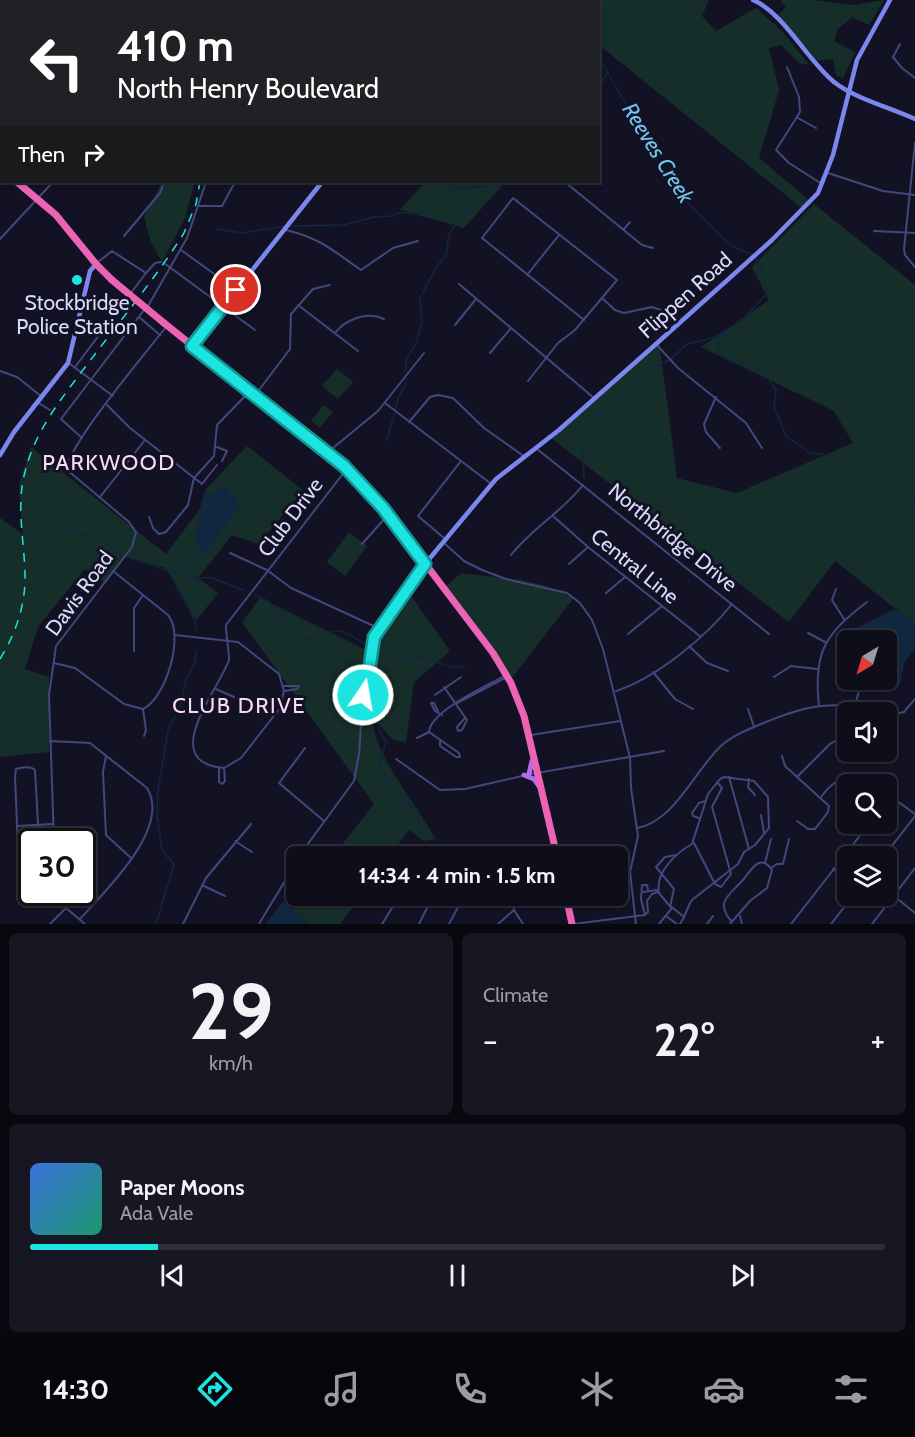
<!DOCTYPE html>
<html lang="en">
<head>
<meta charset="utf-8">
<style>
	:root { --surface:#0e0e1b; --page:#171724; --text:#f1f3f6; --muted:#9b9ca3; --line:#2e2e3a; --accent:#1ce4e1 }
	body { margin:0; font-family:Cabin,sans-serif; background:var(--page); color:var(--text); height:100vh; display:flex; flex-direction:column; font-size:22px; white-space:nowrap }
	* { box-sizing:border-box; margin:0 }
	p { font-size:20px; color:var(--muted) }
	.icon { flex:none; width:33px; height:33px; fill:none; stroke:currentColor; stroke-width:2; stroke-linecap:round; stroke-linejoin:round }
	.map { position:relative; height:924px; overflow:hidden }
	.side { display:flex; flex-direction:column; gap:9px; padding:9px; background:#08080f; flex:1 }
	.side>* { flex:none }
	.banner { position:absolute; left:0px; top:0px; width:600px; height:183px; box-shadow:0 2px 4px #0004,0 0 0 2px var(--line); background:#202124; color:#fff; overflow:hidden }
	.needle { width:39px; rotate:218deg }
	.controls { position:absolute; left:837px; top:630px; display:grid; gap:12px }
	.controls a { display:grid; place-items:center; width:60px; height:60px; border-radius:9px; background:var(--surface); box-shadow:0 2px 4px #0004,0 0 0 2px var(--line); font-size:30px }
	.speed { position:absolute; left:18px; top:828px; display:flex; gap:12px; font-size:30px; font-weight:700; text-align:center }
	.speed>* { display:grid; place-content:center; width:78px; height:78px; border-radius:50%; background:var(--surface); box-shadow:0 2px 4px #0004,0 0 0 2px var(--line); line-height:1 }
	.speed .limit { border:3px solid #111; border-radius:9px; background:#fff; color:#111 }
	.pin { position:absolute; display:grid; place-items:center; width:51px; height:51px; color:#fff; margin:-26px; border:3px solid #fff; border-radius:50%; box-shadow:0 2px 6px #0007 }
	.me { position:absolute; width:66px; margin:-33px; rotate:12deg; stroke-linejoin:round; filter:drop-shadow(0 0 4px #0008) }
	.turn { display:flex; align-items:center; gap:21px; height:126px; padding:0 18px; font-size:27px }
	.turn .icon { width:78px; height:78px; stroke-width:2.5 }
	.turn b { display:block; font-size:42px; line-height:51px }
	.then { display:flex; align-items:center; height:57px; padding:0 18px; background:#0003; gap:12px; font-size:22px }
	.big { font-size:45px; font-weight:700; line-height:1.1 }
	.side .tile { flex:1; display:flex; flex-direction:column; justify-content:center; gap:9px; min-width:0; padding:0 21px; border-radius:9px; background:var(--page) }
	.side .dial { align-items:center; gap:0 }
	.dial b { font-size:78px; line-height:1 }
	.song { display:flex; align-items:center; gap:18px }
	.cover { width:72px; height:72px; border-radius:9px; background:linear-gradient(135deg,hsl(220 70% 55%),hsl(160 70% 35%)) }
	.played { height:6px; border-radius:3px; background:linear-gradient(90deg,var(--accent) 15%,var(--line) 15%) }
	.keys { display:flex; justify-content:space-around; direction:ltr }
	.heat { display:flex; justify-content:space-between; align-items:center; font-size:33px; direction:ltr }
	.side .tiles { flex:1; display:grid; gap:9px; grid-template-columns:1fr 1fr }
	.tile:last-child { grid-column:span 2 }
	.trip { position:absolute; left:286px; top:846px; width:342px; height:60px; border-radius:9px; background:var(--surface); box-shadow:0 2px 4px #0004,0 0 0 2px var(--line); font-weight:700; line-height:60px; text-align:center }
	.tabs { display:flex; height:96px; justify-content:space-around; align-items:center; background:#06060b; color:var(--muted) }
	.tabs .icon { width:42px; height:42px }
	.tabs .selected { color:var(--accent) }
	.tabs b { font-size:27px; color:var(--text) }
	.map>svg:first-child { display:block }
</style>
</head>
<body>
<div class="map">
<svg width="915" height="924" viewBox="0 0 915 924">
	<rect width="100%" height="100%" fill="#131224"/>
	<g fill="#162e2a">
		<path d="M545,0h164l-7,16 14,15 40,-23 27,24 26,33 -10,-2 -18,-18 -12,3 10,42 -20,68 51,43 -7,8 -204,-164 -1,-43z"/>
		<path d="M780,0h33l41,5 30,-5 -15,25 -17,-8 -15,13 -3,11 21,11 -12,26 -7,-3 -3,-16 -15,2 -40,-46 8,-8z"/>
		<path d="M162,182h33l-10,36 -23,44 -12,-22 -6,-23z"/>
		<path d="M425,182h80l-41,46 -64,-18z"/>
		<path d="M814,204l101,81v339l-80,-63 -46,61 -238,-184 108,-97 18,137 60,15 116,-50 -19,-32 -133,-64 68,-47 -17,-33z"/>
		<path d="M337,369l16,13 -15,17 -16,-13z"/>
		<path d="M324,405l9,7 -13,16 -9,-7z"/>
		<path d="M247,446l56,44 -44,54 -27,-9 -34,43 20,15 -22,28 -30,-53 -40,-11 -21,27 -20,-15 -47,58 -13,42 24,8v75l-49,5v-239l21,15 2,8 -4,-56 12,-38 135,107 34,-45 5,-19z"/>
		<path d="M349,532l18,14 -22,30 -18,-14z"/>
		<path d="M461,573c37,5 82,5 112,26l-62,80 -66,-92z"/>
		<path d="M412,597l38,54 -36,31 -8,60 -13,-2 -20,-22c-2,35 47,89 62,121l-11,2 -15,-11 -20,26h-56l41,-52 -132,-182 18,-24 110,54z"/>
		<path d="M303,896h58l-21,28h-31l-18,-14z"/>
	</g>
	<g fill="#10273f">
		<path d="M223,486l18,18 -37,51 -9,-18 10,-47 7,5z"/>
		<path d="M894,609l21,13v27l-11,14 -3,18 -5,9 -12,-10h2v-40h-38l-1,18 -3,-2 -2,-8 15,-20z"/>
		<path d="M283,901l25,23h-43z"/>
	</g>
	<g fill="none" stroke-linecap="round" stroke-linejoin="round">
		<g stroke="#10273f" stroke-width="1.5">
			<path d="M564,0l1,2"/>
			<path d="M598,56l77,134 56,56 23,9 6,9 7,29 -27,30 -25,14"/>
			<path d="M598,90l9,-17"/>
			<path d="M290,226l53,-1 31,-8 18,-1 6,-3h22l13,-5 22,-19 30,-3"/>
			<path d="M217,229l26,4 42,-7"/>
			<path d="M405,372l2,-13 9,-16 6,-20 -2,-25 15,-29 11,-14 3,-21 28,-39 16,-13"/>
			<path d="M396,409c0,-17 11,-18 10,-31"/>
			<path d="M386,441l9,-28"/>
			<path d="M584,479l-1,-34 9,-27 32,-20 6,-10 20,-18 21,-11 16,-15 42,-10 -11,9 1,11 9,6 34,10 14,20 -2,17 12,29 24,17 25,3 8,6 40,69 8,7 6,2 18,-39"/>
			<path d="M58,528l34,9"/>
			<path d="M25,533l21,-6h7"/>
			<path d="M96,538l25,16"/>
			<path d="M130,558l57,19 25,1 33,13"/>
			<path d="M0,569l18,-31"/>
			<path d="M169,569l35,-14"/>
			<path d="M168,570c10,20 25,40 29,60"/>
			<path d="M255,595c25,8 24,26 43,40 14,10 35,8 46,22 8,10 11,22 15,34"/>
			<path d="M306,638c13,-1 24,-10 37,-6 10,3 17,11 27,13"/>
			<path d="M376,643l29,15 17,-1 31,11 12,-2"/>
			<path d="M502,654l14,-9"/>
			<path d="M366,705l11,12 1,11 8,14 -6,22 4,13 12,13 6,12 16,8 1,17 9,13"/>
			<path d="M156,924l18,-60 -12,-13 -5,-35 1,-26 10,-60 13,-26 5,-25 8,-14 3,-15"/>
		</g>
		<g stroke="#42477e" stroke-width="2">
			<path d="M169,0l1,2"/>
			<path d="M228,0l4,2"/>
			<path d="M395,0l1,2"/>
			<path d="M522,0l1,2"/>
			<path d="M302,2l1,-2"/>
			<path d="M446,2l1,-2"/>
			<path d="M497,2l1,-2"/>
			<path d="M900,44l-7,13 9,11 13,10"/>
			<path d="M787,67l12,30 1,15 -24,38 13,13 33,21"/>
			<path d="M798,118l18,10"/>
			<path d="M915,143l-11,106 1,6 10,12"/>
			<path d="M828,173l55,18 32,4"/>
			<path d="M565,182l77,63 11,3"/>
			<path d="M199,206h23l13,-24"/>
			<path d="M624,229l6,-7"/>
			<path d="M286,230c36,9 46,20 75,40l32,-22 25,-7"/>
			<path d="M874,231l41,2"/>
			<path d="M124,236l36,-43 4,-11"/>
			<path d="M0,239l53,-57"/>
			<path d="M181,250l54,39"/>
			<path d="M97,263l15,-12 34,22"/>
			<path d="M164,263l91,67"/>
			<path d="M527,275l32,-40"/>
			<path d="M459,284l135,114"/>
			<path d="M602,298l13,12 9,3 28,-6 9,3 17,14"/>
			<path d="M298,305l60,46"/>
			<path d="M148,306l39,-68 19,-56"/>
			<path d="M139,317l21,18"/>
			<path d="M455,325l21,-26"/>
			<path d="M335,333c11,-14 32,-22 49,-14"/>
			<path d="M656,344l22,24 68,55 16,25"/>
			<path d="M490,353l21,-25"/>
			<path d="M70,364l43,32"/>
			<path d="M75,367l71,-94 9,-10 6,-1"/>
			<path d="M0,371l17,6 25,20"/>
			<path d="M528,381l30,-38 17,-13 42,-50 -104,-82 -31,40 102,82"/>
			<path d="M256,394l34,-45 1,-35 22,-25 17,-4"/>
			<path d="M716,397l-12,27 2,8 14,16"/>
			<path d="M37,402l13,8"/>
			<path d="M385,403l105,80"/>
			<path d="M107,405l23,23 72,56 15,-19"/>
			<path d="M409,422l21,-25 8,-2 15,3 31,30 41,29"/>
			<path d="M82,438l-21,-19 83,-109"/>
			<path d="M217,447l10,4 -5,10"/>
			<path d="M537,449l232,185"/>
			<path d="M328,452l50,-41 46,-58"/>
			<path d="M100,497l45,-57"/>
			<path d="M553,516l35,31 113,90"/>
			<path d="M149,517l4,11 6,6 7,-2 22,-27 6,-27 20,-22 3,-31 31,-32"/>
			<path d="M444,538l-26,-22 43,-55"/>
			<path d="M444,543l20,18 18,9 24,9 61,14 13,10 12,17 11,29 27,109 1,30 7,48 -8,36 6,52"/>
			<path d="M362,544l24,-27"/>
			<path d="M230,553l37,17 24,18 87,40"/>
			<path d="M511,555c21,-27 51,-43 72,-70"/>
			<path d="M569,564l19,-17"/>
			<path d="M836,589l-4,11 12,19"/>
			<path d="M606,593l19,-16"/>
			<path d="M808,633l17,9"/>
			<path d="M628,634l34,-28"/>
			<path d="M175,635l63,7 41,32 5,17 -4,17 -39,50 -17,10c-67,-6 -6,-77 5,-108 0,-12 -3,-23 -3,-35l119,-154"/>
			<path d="M689,646l18,17 21,8"/>
			<path d="M134,651v-43l9,-13"/>
			<path d="M54,663l21,5 49,36 19,5c23,-11 42,-74 25,-94l-55,-44"/>
			<path d="M653,672l22,27 18,10"/>
			<path d="M774,677l17,-11 26,3"/>
			<path d="M283,686h16l-2,3 -12,2"/>
			<path d="M444,687l23,33 -5,10 -4,1 -1,-4 8,-9"/>
			<path d="M216,689l18,8"/>
			<path d="M616,691c40,-13 90,-54 116,-87"/>
			<path d="M435,695l26,-18"/>
			<path d="M457,703l48,-25"/>
			<path d="M819,706c-6,-54 6,-72 48,-104"/>
			<path d="M855,706l6,-23"/>
			<path d="M143,709l3,21 -2,6"/>
			<path d="M748,709l6,18"/>
			<path d="M438,711l-4,-8h-3l4,8 7,4"/>
			<path d="M886,716l18,-4 11,-13"/>
			<path d="M429,732l30,21 1,4h-4l-16,-11v-4"/>
			<path d="M531,735l89,-14"/>
			<path d="M417,738l12,-6c1,-21 58,-46 75,-56"/>
			<path d="M50,741l40,2 57,45c25,40 -43,104 -67,131"/>
			<path d="M305,748l-26,35 45,38"/>
			<path d="M106,756l-3,16 3,63 25,23"/>
			<path d="M782,756l3,10 44,40 -1,6 -13,17h-7l-11,-8"/>
			<path d="M396,759l44,31 25,-1 57,-13"/>
			<path d="M219,767v15l3,2 3,-3 -1,-13"/>
			<path d="M531,774l133,-23"/>
			<path d="M729,777l20,72"/>
			<path d="M797,777l33,-33 12,-7"/>
			<path d="M749,779l-1,8 7,8"/>
			<path d="M886,793l29,21"/>
			<path d="M821,797c14,-20 34,-28 55,-13"/>
			<path d="M761,815l3,18"/>
			<path d="M699,818l-6,-2 -1,-3 7,-10 7,-2"/>
			<path d="M17,826l36,-2"/>
			<path d="M637,828c37,-6 58,-58 84,-82 11,-10 26,-16 40,-22 36,-15 71,-27 110,-12"/>
			<path d="M235,841l17,11"/>
			<path d="M54,842l-5,-147 7,-49 76,-99 4,-15 -7,-10 -63,-53c6,-29 78,-114 100,-142"/>
			<path d="M694,843l21,41 6,3 10,-13 -19,-67 10,-19 -5,-6"/>
			<path d="M299,856l55,-75 5,-27 4,-59 5,-17 6,-41 50,-71"/>
			<path d="M415,856l2,-2"/>
			<path d="M884,856l31,-40"/>
			<path d="M765,863l6,-24"/>
			<path d="M32,866l-13,-11 -1,-6 -3,-72 1,-8c6,-2 15,-3 19,1l4,72"/>
			<path d="M771,868l6,-4h6l6,-25"/>
			<path d="M833,869l15,11"/>
			<path d="M202,885l23,11"/>
			<path d="M62,892l4,16 19,16"/>
			<path d="M643,892l14,-2"/>
			<path d="M512,896l2,14 9,14"/>
			<path d="M867,896l17,12"/>
			<path d="M894,896l21,17"/>
			<path d="M366,902h11l15,5"/>
			<path d="M670,907l4,-18 -18,-22 9,-10 11,-2"/>
			<path d="M645,915l-4,-16 1,-14h5l1,5"/>
			<path d="M645,915l3,-3 -1,-11 5,-7 6,-2"/>
			<path d="M666,916l11,8"/>
			<path d="M740,916l2,8"/>
			<path d="M50,924l15,-15"/>
			<path d="M183,924l23,-46 45,-54"/>
			<path d="M259,924l38,-63"/>
			<path d="M382,924l10,-16 3,-12"/>
			<path d="M419,924l14,-28"/>
			<path d="M449,924l15,-28"/>
			<path d="M498,924l16,-14"/>
			<path d="M573,924l72,-9"/>
			<path d="M659,924l13,-16"/>
			<path d="M680,924l4,-7 6,-14 2,-3 46,-36 6,-12 11,-7 14,-17 -1,-31 -14,-16 -30,-4 -4,2 -12,15 -16,50c-16,9 -37,28 -33,49l9,11 16,13"/>
			<path d="M707,924l6,-8"/>
			<path d="M730,924l20,-23 17,-13 5,-18c-13,-19 -22,3 -31,12 -13,14 -26,21 -9,40"/>
			<path d="M791,924l78,-100"/>
			<path d="M831,924l22,-28"/>
			<path d="M872,924l43,-56"/>
		</g>
		<g stroke="#7c86ef" stroke-width="4.5">
			<path d="M753,0c31,13 54,60 81,82 20,16 57,26 81,37"/>
			<path d="M50,2l1,-2"/>
			<path d="M472,2l1,-2"/>
			<path d="M0,64l2,-2"/>
			<path d="M192,346l130,-164"/>
			<path d="M0,455l14,-23 54,-69 22,-92 6,-7"/>
			<path d="M425,564l71,-85 63,-49 97,-86 116,-104 46,-47 15,-38 24,-95 33,-60"/>
		</g>
		<g stroke="#af6dee" stroke-width="5">
			<path d="M529,774l3,-13"/>
			<path d="M524,775l10,4 5,7"/>
		</g>
		<g stroke="#ec63b5" stroke-width="7">
			<path d="M0,167l2,1"/>
			<path d="M17,182l39,33 40,49 16,16"/>
			<path d="M164,323l185,148 34,37 110,145 18,30 13,33 33,140"/>
			<path d="M566,896l6,28"/>
		</g>
		<g stroke="#1ce4e1" stroke-width="1.5" stroke-dasharray="9 8" stroke-linecap="butt">
			<path d="M161,0l1,2"/>
			<path d="M0,659c16,-26 26,-55 25,-86 -1,-34 -9,-68 0,-101 10,-41 36,-73 61,-106 33,-44 69,-87 98,-133l12,-29 4,-22"/>
		</g>
		<path stroke="#ec63b5" stroke-width="7" d="M112,280l52,43"/>
	</g>
	<g fill="none" stroke-linecap="round" stroke-linejoin="round">
		<g stroke="#129492" stroke-width="15">
			<path id="route" d="M236,290l-44,56 152,120 39,42 42,56 -51,73 -6,41 -5,17"/>
		</g>
		<use href="#route" stroke="#1ce4e1" stroke-width="10"/>
	</g>
	<circle fill="#1ce4e1" stroke="#131224" stroke-width="2" cx="77" cy="280" r="6"/>
	<g text-anchor="middle" dominant-baseline="central" stroke-width="6" stroke-linejoin="round" paint-order="stroke">
		<g font-size="21" fill="#dadafb" stroke="#131224">
			<text transform="translate(685 295) rotate(-42)">Flippen Road</text>
			<text transform="translate(290 517) rotate(-53)">Club Drive</text>
			<text transform="translate(673 537) rotate(39)">Northbridge Drive</text>
			<text transform="translate(635 566) rotate(39)">Central Line</text>
			<text transform="translate(79 593) rotate(-54)">Davis Road</text>
		</g>
		<g font-size="21" fill="#dadafb" stroke="#131224">
			<text x="77" y="302">Stockbridge<tspan x="77" dy="24">Police Station</tspan></text>
		</g>
		<g font-size="22" font-style="italic" fill="#74c4ee" stroke="#131224">
			<text transform="translate(658 153) rotate(58)">Reeves Creek</text>
		</g>
		<g font-size="22" letter-spacing="1.5" fill="#fbdbf3" stroke="#131224">
			<text x="109" y="462">PARKWOOD</text>
			<text x="239" y="705">CLUB DRIVE</text>
		</g>
	</g>
</svg>
<div class="controls">
<a><svg class="needle" viewBox="-14 -14 28 28"><path d="M0-13l5 13h-10z" fill="#e53935"/><path d="M0 13l5-13h-10z" fill="#9b9ca3"/></svg></a>
<a><svg class="icon" aria-label="sound" viewBox="0 0 24 24"><path d="M4 9h4l5-4v14l-5-4H4zM17 9q2 3 0 6"/></svg></a>
<a><svg class="icon" aria-label="search" viewBox="0 0 24 24"><circle cx="10" cy="10" r="6"/><path d="M15 15l6 6"/></svg></a>
<a><svg class="icon" aria-label="layers" viewBox="0 0 24 24"><path d="M12 4l9 5-9 5-9-5zM3 14l9 5 9-5"/></svg></a>
</div>
<div class="speed"><div class="limit">30</div></div>
<div class="pin" style="left:236px;top:290px;background:#d93025"><svg class="icon" aria-label="arrive" viewBox="0 0 24 24"><path d="M6 21V4h12l-3 4 3 4H6"/></svg></div>
<svg class="me" style="left:363px;top:695px" viewBox="-20 -20 40 40"><circle r="17" fill="#1ce4e1" stroke="#fff" stroke-width="3"/><path d="M0-11L8 9 0 5-8 9z" fill="#fff"/></svg>
<div class="trip">14:34 · 4 min · 1.5 km</div>
<div class="banner">
<div class="turn"><svg class="icon" aria-label="left" viewBox="0 0 24 24"><path d="M17 20v-9H6M10 6l-5 5 5 5"/></svg><div><b>410 m</b>North Henry Boulevard</div></div>
<div class="then">Then<svg class="icon" aria-label="right" viewBox="0 0 24 24"><path d="M7 20v-9h11M14 6l5 5-5 5"/></svg></div>
</div>
</div>
<section class="side">
<div class="tiles">
<div class="tile dial"><b>29</b><p>km/h</p></div>
<div class="tile"><p>Climate</p>
<div class="heat"><a>−</a><b class="big">22°</b><a>+</a></div>
</div>
<div class="tile">
<div class="song"><i class="cover"></i><div><b>Paper Moons</b><p>Ada Vale</p></div></div>
<div class="played"></div>
<div class="keys"><svg class="icon" aria-label="previous" viewBox="0 0 24 24"><path d="M18 5L8 12l10 7zM5 5v14"/></svg><svg class="icon" aria-label="pause" viewBox="0 0 24 24"><path d="M8 5v14M16 5v14"/></svg><svg class="icon" aria-label="next" viewBox="0 0 24 24"><path d="M6 5l10 7-10 7zM19 5v14"/></svg></div>
</div>
</div>
</section>
<nav class="tabs">
<b>14:30</b>
<svg class="icon selected" aria-label="directions" viewBox="0 0 24 24"><path d="M12 3l9 9-9 9-9-9zM9 14v-3h6M13 9l2 2-2 2"/></svg>
<svg class="icon" aria-label="music" viewBox="0 0 24 24"><path d="M9 18V5l10-2v13"/><circle cx="6" cy="18" r="3"/><circle cx="16" cy="16" r="3"/></svg>
<svg class="icon" aria-label="phone" viewBox="0 0 24 24"><path d="M5 4h4l2 5-3 2q2 4 5 5l2-3 5 2v4C11 20 4 13 5 4z"/></svg>
<svg class="icon" aria-label="climate" viewBox="0 0 24 24"><path d="M12 3v18M4 7l16 10M4 17L20 7"/></svg>
<svg class="icon" aria-label="car" viewBox="0 0 24 24"><path d="M5 17H2v-5l4-1 3-4h7l3 4 3 1v5h-3M9 17h6M6 11h13"/><circle cx="7" cy="17" r="2"/><circle cx="17" cy="17" r="2"/></svg>
<svg class="icon" aria-label="filters" viewBox="0 0 24 24"><path d="M4 7h16M4 17h16"/><circle cx="9" cy="7" r="2"/><circle cx="15" cy="17" r="2"/></svg>
</nav>
</body>
</html>
